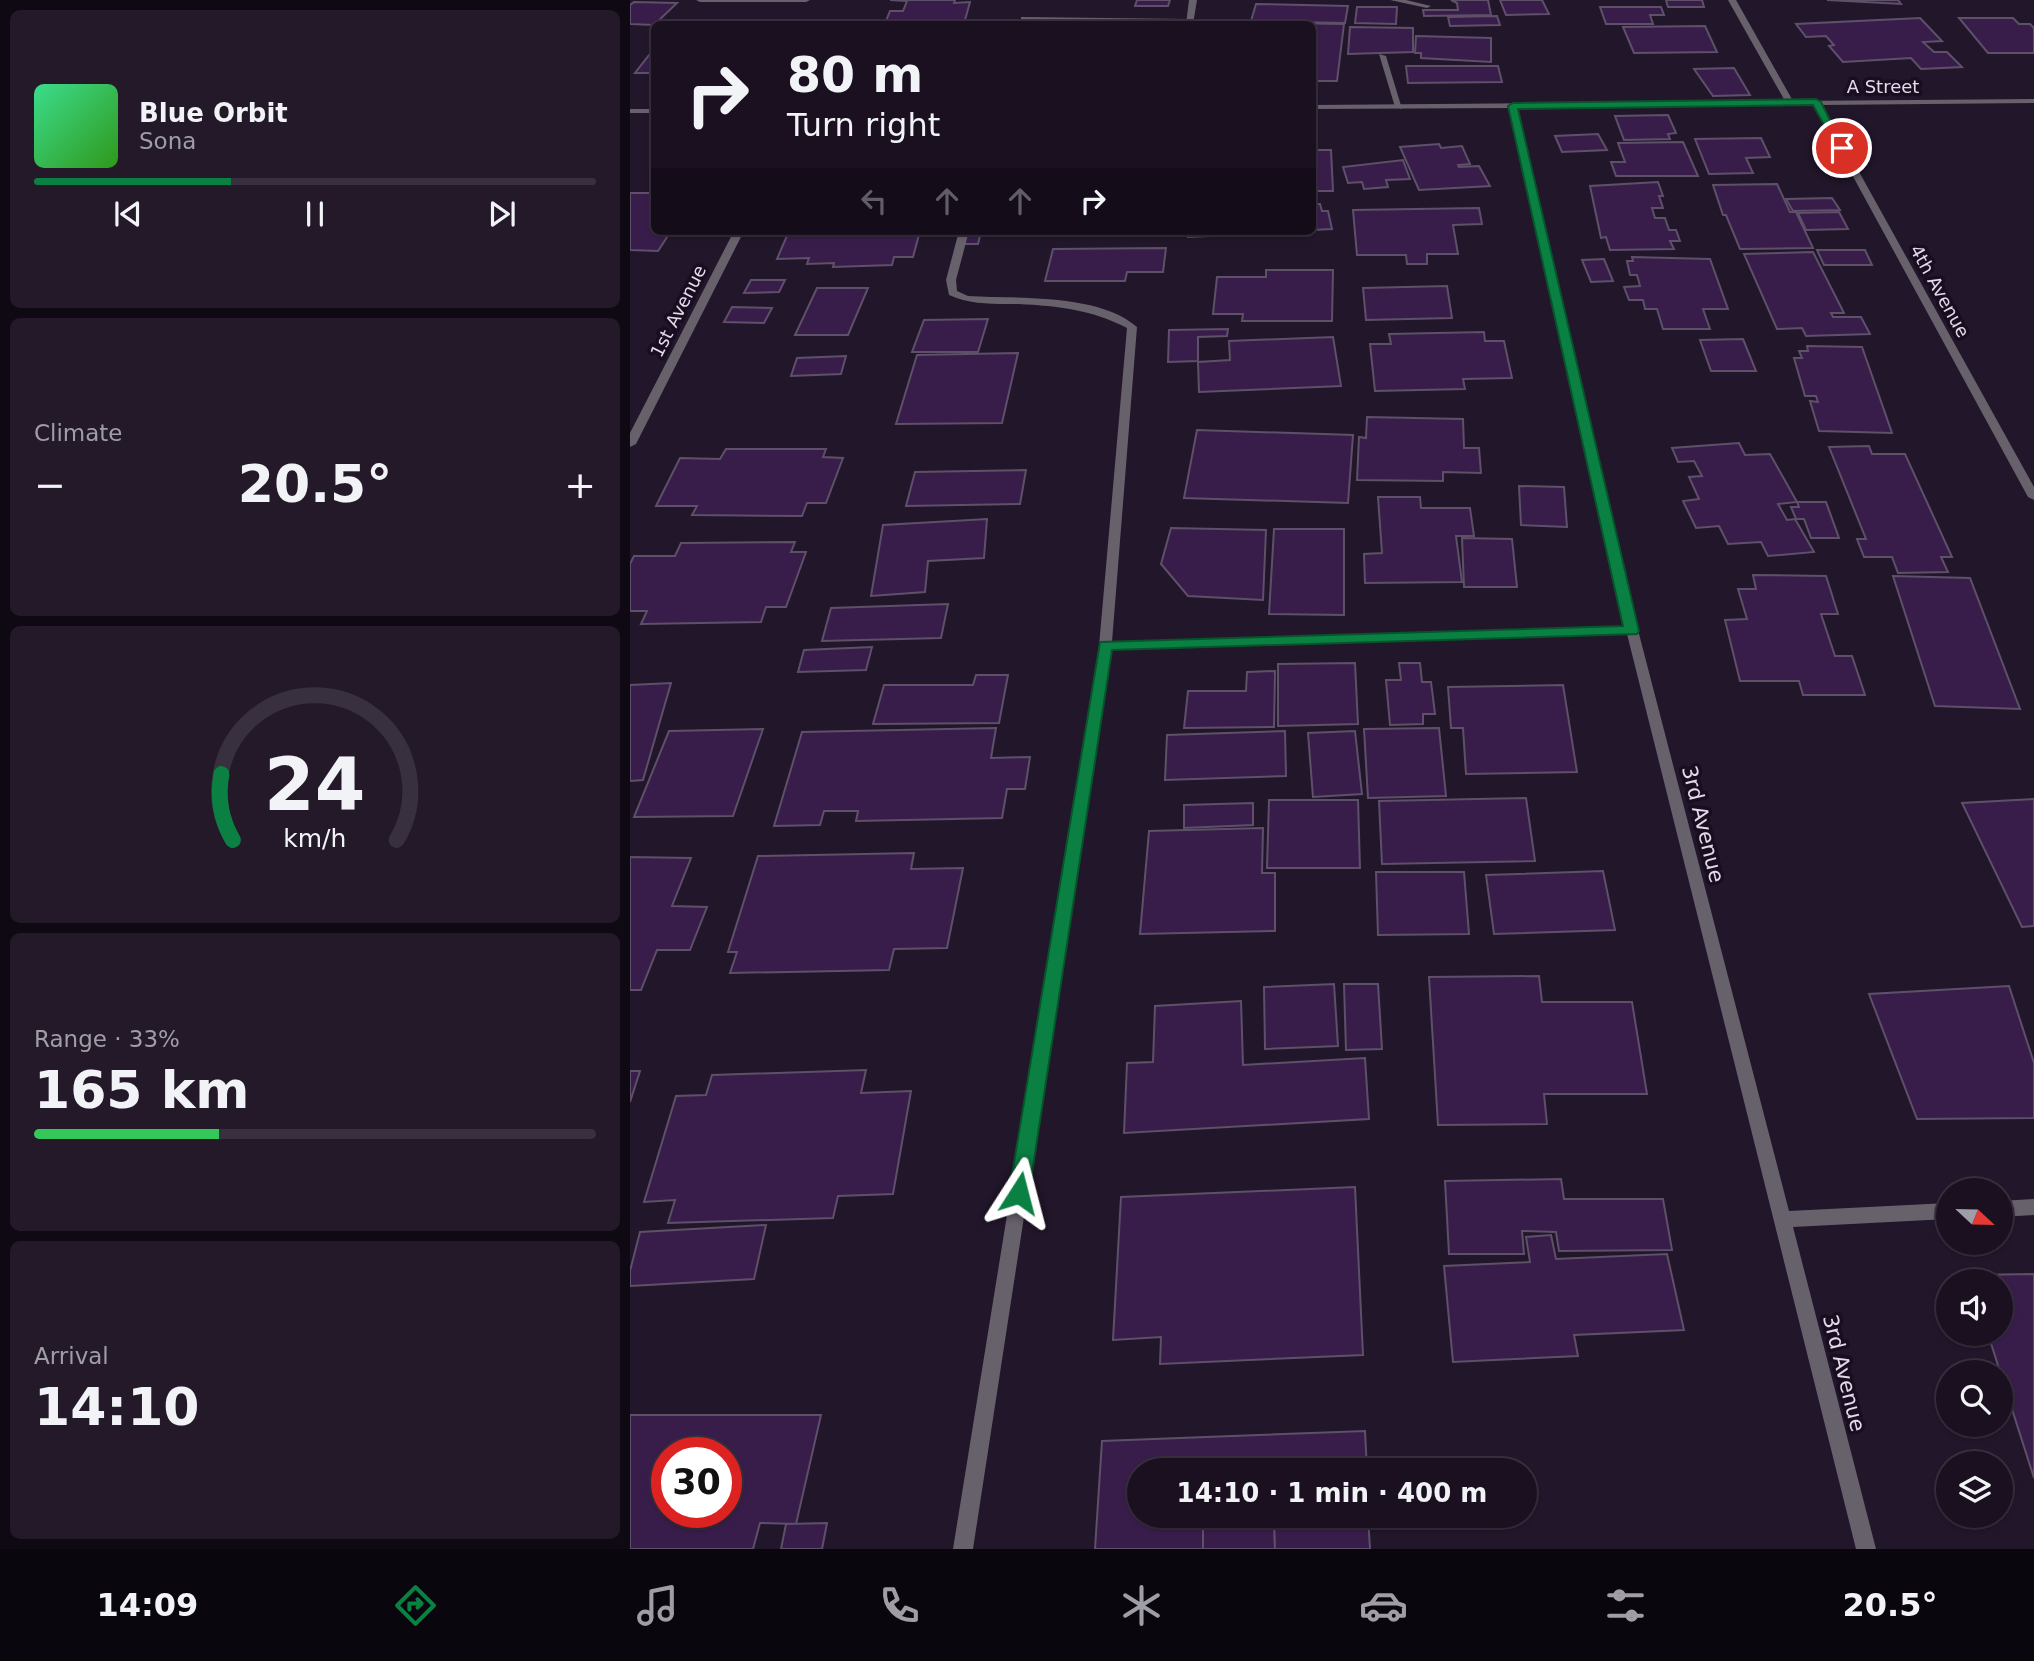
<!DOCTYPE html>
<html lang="en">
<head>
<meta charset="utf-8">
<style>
	:root { --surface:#1a1020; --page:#231929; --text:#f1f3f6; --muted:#9f9da5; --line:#38303e; --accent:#0b8043 }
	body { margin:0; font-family:"DejaVu Sans",sans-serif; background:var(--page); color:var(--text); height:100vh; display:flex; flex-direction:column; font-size:26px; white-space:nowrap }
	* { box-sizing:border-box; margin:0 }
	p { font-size:23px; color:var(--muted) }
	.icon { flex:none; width:38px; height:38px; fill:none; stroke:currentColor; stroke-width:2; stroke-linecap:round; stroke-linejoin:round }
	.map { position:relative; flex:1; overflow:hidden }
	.panel { display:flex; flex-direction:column; gap:10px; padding:10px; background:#0e0912; width:630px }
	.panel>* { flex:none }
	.guide { position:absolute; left:21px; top:21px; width:665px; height:214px; border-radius:10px; box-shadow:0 2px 5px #0004,0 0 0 2px var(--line); background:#1a1020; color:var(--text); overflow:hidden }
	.needle { width:46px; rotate:112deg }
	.fabs { position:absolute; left:1306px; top:1178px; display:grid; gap:14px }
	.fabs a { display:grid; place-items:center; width:77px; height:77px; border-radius:50%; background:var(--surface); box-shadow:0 2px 5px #0004,0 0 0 2px var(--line); font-size:35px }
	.speed { position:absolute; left:21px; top:1437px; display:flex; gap:14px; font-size:35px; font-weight:700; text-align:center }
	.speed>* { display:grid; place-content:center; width:91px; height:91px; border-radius:50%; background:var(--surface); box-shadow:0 2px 5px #0004,0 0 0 2px var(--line); line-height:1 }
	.speed .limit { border:10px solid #d22; background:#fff; color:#111 }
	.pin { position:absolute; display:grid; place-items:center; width:60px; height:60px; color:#fff; margin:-30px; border:4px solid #fff; border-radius:50%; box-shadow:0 2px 7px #0007 }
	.me { position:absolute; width:77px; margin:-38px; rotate:9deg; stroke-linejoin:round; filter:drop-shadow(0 0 5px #0008) }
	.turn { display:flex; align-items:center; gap:24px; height:147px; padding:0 21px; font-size:32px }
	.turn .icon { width:91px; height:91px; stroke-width:2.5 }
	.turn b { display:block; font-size:49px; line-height:60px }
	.lanes { display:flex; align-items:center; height:66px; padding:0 21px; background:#0003; justify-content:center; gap:35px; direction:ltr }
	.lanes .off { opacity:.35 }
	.big { font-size:52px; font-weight:700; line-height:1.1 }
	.panel .card { flex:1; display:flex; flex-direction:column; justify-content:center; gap:10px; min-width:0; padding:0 24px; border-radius:10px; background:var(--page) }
	.panel .dial { align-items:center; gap:0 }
	.dial svg { height:182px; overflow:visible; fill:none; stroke:var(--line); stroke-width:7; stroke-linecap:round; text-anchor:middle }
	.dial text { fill:var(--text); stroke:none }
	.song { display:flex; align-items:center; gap:21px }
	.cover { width:84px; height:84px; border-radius:10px; background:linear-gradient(135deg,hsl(150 70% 55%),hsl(110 70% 35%)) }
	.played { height:7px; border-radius:4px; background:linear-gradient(90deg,var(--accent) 35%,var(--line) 35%) }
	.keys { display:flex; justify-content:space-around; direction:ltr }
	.heat { display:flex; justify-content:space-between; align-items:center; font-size:38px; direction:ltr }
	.charge { height:10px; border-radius:5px; background:linear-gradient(90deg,#34c759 33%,var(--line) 0) }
	.trip { position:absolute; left:497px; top:1458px; width:410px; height:70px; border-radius:35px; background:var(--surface); box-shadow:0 2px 5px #0004,0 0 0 2px var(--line); font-weight:700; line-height:70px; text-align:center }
	.dock { display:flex; height:112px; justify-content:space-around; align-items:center; background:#0a060d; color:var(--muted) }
	.dock .icon { width:49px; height:49px }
	.dock .on { color:var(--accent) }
	.dock b { font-size:32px; color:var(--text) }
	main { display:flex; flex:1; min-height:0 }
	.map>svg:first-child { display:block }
</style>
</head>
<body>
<main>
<section class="panel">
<div class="card">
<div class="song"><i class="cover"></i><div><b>Blue Orbit</b><p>Sona</p></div></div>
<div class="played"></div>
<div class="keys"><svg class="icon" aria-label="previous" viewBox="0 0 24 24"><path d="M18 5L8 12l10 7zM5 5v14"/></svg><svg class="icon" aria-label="pause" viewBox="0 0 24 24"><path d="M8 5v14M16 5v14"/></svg><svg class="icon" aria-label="next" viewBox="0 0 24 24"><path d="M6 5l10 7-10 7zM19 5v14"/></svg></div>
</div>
<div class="card"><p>Climate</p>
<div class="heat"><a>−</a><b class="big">20.5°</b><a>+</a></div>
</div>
<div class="card dial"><svg viewBox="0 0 100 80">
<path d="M14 69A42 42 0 1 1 86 69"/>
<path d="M14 69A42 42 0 0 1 9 40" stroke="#0b8043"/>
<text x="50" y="56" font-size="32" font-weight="700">24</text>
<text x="50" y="72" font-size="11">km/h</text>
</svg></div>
<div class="card"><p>Range · 33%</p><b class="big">165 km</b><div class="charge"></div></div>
<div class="card"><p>Arrival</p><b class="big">14:10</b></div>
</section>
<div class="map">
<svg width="1404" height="1549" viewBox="0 0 1404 1549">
	<rect width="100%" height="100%" fill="#22162a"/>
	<g fill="#381d4b" stroke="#5d5068" stroke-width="2" fill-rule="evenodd">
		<path d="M260,0h65l-1,3 16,-1 -5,18 -79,1 4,-10h13l4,-10z"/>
		<path d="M507,0h33l-2,6h-33z"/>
		<path d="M821,0h37l3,15 -67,1 -1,-6h35l-1,-7z"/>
		<path d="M870,0h42l7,14 -43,1z"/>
		<path d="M1036,0h36l2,7h-36z"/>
		<path d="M1197,0h71l3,4z"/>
		<path d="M4,2l43,1 -23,22 -24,-1v-19z"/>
		<path d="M626,4l92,2 -3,17 -94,-2z"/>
		<path d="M727,7h40l-1,17 -41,-1z"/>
		<path d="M970,7h61l3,8h-14l3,9h-47z"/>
		<path d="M867,16l3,9 -50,1 -2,-9z"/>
		<path d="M1290,18l22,23 -19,1 11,10h13l15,15 -41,2 -10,-11 -68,4 -14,-16 5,-1 -8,-9 -20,1 -10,-13z"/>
		<path d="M1329,18h54l6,6h11l4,4v25h-46z"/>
		<path d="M590,22l124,2 -7,57h-25v-57h-93z"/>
		<path d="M1075,26l12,26 -83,1 -11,-26z"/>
		<path d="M720,27l63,1v24l-65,2z"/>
		<path d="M786,36l75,2v24l-70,-4v-5h-6z"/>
		<path d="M23,50l1,23h-19z"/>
		<path d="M776,66h92l4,16 -94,1z"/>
		<path d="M1104,68l16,27 -37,1 -19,-27z"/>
		<path d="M1038,115l8,18 -8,1 2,5 -46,1 -9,-24z"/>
		<path d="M968,134l9,16 -45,2 -7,-16z"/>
		<path d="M1131,138l9,19 -24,1 7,15 -44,1 -14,-35z"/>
		<path d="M1053,142l15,34h-82l-5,-14h14l-7,-19z"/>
		<path d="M809,144l2,4 21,-2 8,18 -12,1 1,2 20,-1 11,20 -71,4 -19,-43z"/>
		<path d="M682,150h19l2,41h-21z"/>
		<path d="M773,160l7,19 -24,1 2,7 -24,2 -2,-7 -14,1 -5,-16z"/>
		<path d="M1028,182l5,14h-4l4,12h-11l3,10h10l4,12h7l4,11h-10l4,8 -64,1 -4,-13 -5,1 -11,-52z"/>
		<path d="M1147,184l13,28h6l17,36 -73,1 -14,-34h-3l-10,-30z"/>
		<path d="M0,193h24v38h17l-13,20 -28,-1z"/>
		<path d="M1202,198l8,12 -47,1 -7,-12z"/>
		<path d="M682,204h8l2,7h6l4,18 -20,1z"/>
		<path d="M849,208l3,16 -29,1 5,29h-31v10h-20l-1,-9h-49l-4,-45z"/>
		<path d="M1209,212l9,17 -42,1 -8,-17z"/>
		<path d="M159,231h131l-7,26h-19l-2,8 -59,2 1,-4 -27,1 2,-6 -32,1z"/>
		<path d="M337,231h37l-2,5h-22l-2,8h-15z"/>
		<path d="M548,231h79v3l-69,3v-5z"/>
		<path d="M536,248l-3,24h-36l-2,9h-80l8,-32z"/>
		<path d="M1187,250h48l7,15h-48z"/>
		<path d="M1183,252l31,61h-13l2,4h28l9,17 -64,2 -4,-8 -25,1 -33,-75z"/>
		<path d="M1002,257l78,2 18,50h-25l7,20h-47l-6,-20h-12l-2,-9h-14l-5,-13 16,-1 -3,-11h-7l-3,-14h6z"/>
		<path d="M974,259l9,22 -22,1 -9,-22z"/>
		<path d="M636,270h67l-1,51h-90l1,-7h-30l4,-37h49z"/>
		<path d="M121,280h34l-6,12 -35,1z"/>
		<path d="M817,286l5,32 -86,2 -3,-32z"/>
		<path d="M187,288h51l-20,47h-53z"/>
		<path d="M102,307l40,1 -8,15 -40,-1z"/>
		<path d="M358,319l-10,33h-66l12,-32z"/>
		<path d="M598,329l-1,7 -29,1v24l-30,1 1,-32z"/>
		<path d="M854,332l1,9h19l8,37 -49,1 2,10 -90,2 -5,-47h21l-2,-10z"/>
		<path d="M703,337l8,49 -142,6 -1,-30 32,-2 -1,-19z"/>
		<path d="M1113,339l13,32h-45l-11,-31z"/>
		<path d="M1177,346l55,1 30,86 -73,-2 -9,-30 8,1 -2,-6h-11l-11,-38h8l-3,-7h9z"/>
		<path d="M388,353l-16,70 -106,1 21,-69z"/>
		<path d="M216,356l-5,18 -50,2 6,-18z"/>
		<path d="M737,417l96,2 1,29h15l2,25 -38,-1v9l-86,-1 2,-43 7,1z"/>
		<path d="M567,430l156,5 -5,68 -164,-5z"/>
		<path d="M1109,443l6,12 25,-1 27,48 -19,2 9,16 8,-1 19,33 -46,4 -7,-14 -33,2 -9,-18 -23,2 -13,-27 16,-2 -10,-22 13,-1 -8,-15 -16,1 -6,-14z"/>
		<path d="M1239,446l3,8h33l47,103h-11l7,15 -50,1 -6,-16h-28l-7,-18h9l-37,-92z"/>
		<path d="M96,449h100l-3,8 20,1 -17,45h-19l-5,13 -110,-1 5,-9h-41l24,-48 40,1z"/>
		<path d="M396,470l-6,34 -114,2 9,-34z"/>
		<path d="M889,486l45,1 3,40 -46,-2z"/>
		<path d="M748,497h42l1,11h49l4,28h-18l6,46 -97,1 -1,-29 18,-1z"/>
		<path d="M1167,502h29l13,36h-28l-7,-19h-8l-5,-12h8z"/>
		<path d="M357,519l-3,39 -56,3 -3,31 -54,4 12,-71z"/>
		<path d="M541,528l95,2 -3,70 -75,-4 -27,-32z"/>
		<path d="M644,529h70v86l-75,-1z"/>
		<path d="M832,538l50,1 5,48h-53z"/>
		<path d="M165,542l-4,10h15l-20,55h-20l-5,15 -120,2 6,-13h-17v-47l4,-8h41l6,-13z"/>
		<path d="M1123,575l73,1 12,38h-17l14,42h17l13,39h-62l-4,-14h-59l-15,-61 22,-1 -9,-30h18z"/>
		<path d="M1263,576l77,2 50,131 -85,-3z"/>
		<path d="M318,604l-7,34 -119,3 9,-33z"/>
		<path d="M242,647l-6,23 -68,2 6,-22z"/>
		<path d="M725,663l3,61 -80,2v-62z"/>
		<path d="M769,663h21l2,19h9l4,32h-12v10l-33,1 -4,-45h15z"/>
		<path d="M645,671l-1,56 -90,1 4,-37h58l1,-19z"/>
		<path d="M346,675h32l-9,48 -126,1 11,-39h89z"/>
		<path d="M41,683l-28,97 -13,1v-96z"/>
		<path d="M933,685l14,87 -111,2 -3,-46h-12l-3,-41z"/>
		<path d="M366,728l-5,30 39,-1 -5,32h-18l-5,29 -146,3 2,-10h-34l-4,14 -46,1 28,-94z"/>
		<path d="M809,728l7,68 -78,2 -4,-69z"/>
		<path d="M133,729l-30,87 -99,1 35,-86z"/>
		<path d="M655,731l1,45 -121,4 2,-45z"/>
		<path d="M725,731l7,63 -49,3 -5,-64z"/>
		<path d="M896,798l9,63 -153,3 -3,-63z"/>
		<path d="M1404,799v127l-12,1 -60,-124z"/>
		<path d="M639,800h89l2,68h-93z"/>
		<path d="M623,803v22l-69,3v-23z"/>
		<path d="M633,828l-1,45h13v58l-135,3 9,-103z"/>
		<path d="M284,853l-3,16 52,-1 -16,80 -53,1 -5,21 -159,3 7,-21h-9l30,-96z"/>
		<path d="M0,857l61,1 -19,48 35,1 -17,43h-33l-16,40h-11z"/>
		<path d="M973,871l12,59 -121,4 -8,-59z"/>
		<path d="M746,872h88l5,62 -91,1z"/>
		<path d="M909,976l3,26h90l15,92h-103l3,30 -109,1 -9,-148z"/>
		<path d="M704,984l4,62 -73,3 -1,-62z"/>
		<path d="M714,984h34l4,65 -36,1z"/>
		<path d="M1379,986l25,77v55l-117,1 -48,-125z"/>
		<path d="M611,1001l2,64 122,-7 4,61 -245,14 3,-70 26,-1 2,-56z"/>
		<path d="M236,1070l-5,23 50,-2 -18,103 -55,2 -5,22 -165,5 7,-23 -31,2 32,-106 30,-1 6,-20z"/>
		<path d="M0,1071h10l-10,31z"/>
		<path d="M931,1179l3,20h99l9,51 -113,1 -3,-19 -34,-1 2,23h-75l-4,-73z"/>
		<path d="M725,1187l8,168 -203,9 1,-27 -48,3 8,-143z"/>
		<path d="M136,1225l-12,54 -124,7v-15l10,-39z"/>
		<path d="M921,1235l5,24 111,-5 17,76 -110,5 4,21 -125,6 -9,-96 86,-4 -4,-25z"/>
		<path d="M1404,1274v204l-46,-144h12v-53h-28l-2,-6z"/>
		<path d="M0,1415h191l-25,109 -36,-1 -7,26h-123zM37,1452h59v60h-59z"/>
		<path d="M735,1431l2,39h-228v46h64v33h-108l7,-108z"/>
		<path d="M573,1516h71l1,33h-72z"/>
		<path d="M644,1516h94l2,33h-95z"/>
		<path d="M197,1523l-5,26h-41l5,-25z"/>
	</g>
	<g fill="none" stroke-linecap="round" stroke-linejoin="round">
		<g fill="#67616c" fill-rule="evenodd">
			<path d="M760,0h16l25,6 -4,2z"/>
			<path d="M391,17l169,2 4,2 -4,2 -166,-2h-3z"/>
			<path d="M749,54l7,2 16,53 -7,-2z"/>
		</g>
		<g fill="#67616c" fill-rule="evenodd">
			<path d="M66,0h114l-4,2h-106z"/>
			<path d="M559,0h8l-4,24h-7z"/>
			<path d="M1098,0h8l57,101 241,-2v4l-212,2 212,382v13l-6,-3 -214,-392 -297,3 121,522 151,581 159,-8v16l-155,8 83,322h-20l-229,-915 -516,16 -138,899h-20l146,-903 28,-318c-34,-18 -69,-22 -108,-24 -24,0 -48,1 -70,-9l-3,-15 13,-49h10l-13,49 1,11 11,5c49,3 130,-3 169,31l-25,315 513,-16 -116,-518 -197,1v-4l473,-4z"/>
			<rect x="0" y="109" width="24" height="4"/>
			<path d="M104,231h10l-108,213 -6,3v-14z"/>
			<path d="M1404,1199v16l-34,2v-16z"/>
		</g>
	</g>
	<path fill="#0b8043" stroke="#07532c" stroke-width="2" d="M1186,99l5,3 24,48h-7l-25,-45 -295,4 121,522 -2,3 -525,16 -83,543 -3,6 -7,3 -7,-3 -3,-6 91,-551 523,-16 -115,-520 5,-3z"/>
	<g text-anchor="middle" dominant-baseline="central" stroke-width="7" stroke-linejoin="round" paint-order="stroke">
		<g font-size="18" fill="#e3dbe9" stroke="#180d21">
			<text x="1253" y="86">A Street</text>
			<text transform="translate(1310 291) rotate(61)">4th Avenue</text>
			<text transform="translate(48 311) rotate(-63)">1st Avenue</text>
		</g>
		<g font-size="21" fill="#e3dbe9" stroke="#180d21">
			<text transform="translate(1073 824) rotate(76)">3rd Avenue</text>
			<text transform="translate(1214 1373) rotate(76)">3rd Avenue</text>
		</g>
	</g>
</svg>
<div class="fabs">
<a><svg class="needle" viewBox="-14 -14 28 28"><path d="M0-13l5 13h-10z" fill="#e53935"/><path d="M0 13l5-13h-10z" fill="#9f9da5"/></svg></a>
<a><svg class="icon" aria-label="sound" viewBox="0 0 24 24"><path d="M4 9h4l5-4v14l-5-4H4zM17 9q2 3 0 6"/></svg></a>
<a><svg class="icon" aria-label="search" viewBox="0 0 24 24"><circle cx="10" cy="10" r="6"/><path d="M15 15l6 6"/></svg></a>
<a><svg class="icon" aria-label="layers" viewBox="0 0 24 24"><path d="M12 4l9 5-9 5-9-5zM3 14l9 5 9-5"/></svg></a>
</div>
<div class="speed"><div class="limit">30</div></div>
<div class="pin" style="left:1212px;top:148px;background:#d93025"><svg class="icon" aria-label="arrive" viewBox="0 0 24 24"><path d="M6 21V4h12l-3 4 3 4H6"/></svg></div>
<svg class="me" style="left:389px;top:1193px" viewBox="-20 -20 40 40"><path d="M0-17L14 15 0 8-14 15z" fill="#0b8043" stroke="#fff" stroke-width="4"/></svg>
<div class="trip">14:10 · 1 min · 400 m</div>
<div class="guide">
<div class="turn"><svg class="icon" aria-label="right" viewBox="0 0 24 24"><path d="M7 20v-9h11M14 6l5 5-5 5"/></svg><div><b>80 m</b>Turn right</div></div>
<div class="lanes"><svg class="icon off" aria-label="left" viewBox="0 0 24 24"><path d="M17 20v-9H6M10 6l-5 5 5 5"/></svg><svg class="icon off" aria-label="ahead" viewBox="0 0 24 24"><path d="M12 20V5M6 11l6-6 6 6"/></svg><svg class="icon off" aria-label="ahead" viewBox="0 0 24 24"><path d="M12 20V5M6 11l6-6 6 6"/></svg><svg class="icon" aria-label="right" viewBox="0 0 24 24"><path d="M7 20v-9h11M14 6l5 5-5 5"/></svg></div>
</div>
</div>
</main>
<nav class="dock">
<b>14:09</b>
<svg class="icon on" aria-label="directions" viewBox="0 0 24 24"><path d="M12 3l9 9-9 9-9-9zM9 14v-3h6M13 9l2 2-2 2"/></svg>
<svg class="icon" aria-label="music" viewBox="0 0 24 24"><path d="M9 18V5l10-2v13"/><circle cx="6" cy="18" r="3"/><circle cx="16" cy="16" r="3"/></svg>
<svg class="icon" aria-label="phone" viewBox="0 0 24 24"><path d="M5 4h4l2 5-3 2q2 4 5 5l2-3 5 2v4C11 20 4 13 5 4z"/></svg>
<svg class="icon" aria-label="climate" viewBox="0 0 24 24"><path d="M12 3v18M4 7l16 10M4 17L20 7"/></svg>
<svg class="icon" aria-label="car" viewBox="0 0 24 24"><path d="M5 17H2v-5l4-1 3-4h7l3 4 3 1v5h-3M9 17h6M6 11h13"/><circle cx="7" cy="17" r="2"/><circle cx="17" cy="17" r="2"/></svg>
<svg class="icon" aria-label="filters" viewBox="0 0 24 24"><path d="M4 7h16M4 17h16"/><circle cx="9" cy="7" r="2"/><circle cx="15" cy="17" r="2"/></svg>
<b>20.5°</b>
</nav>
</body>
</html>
